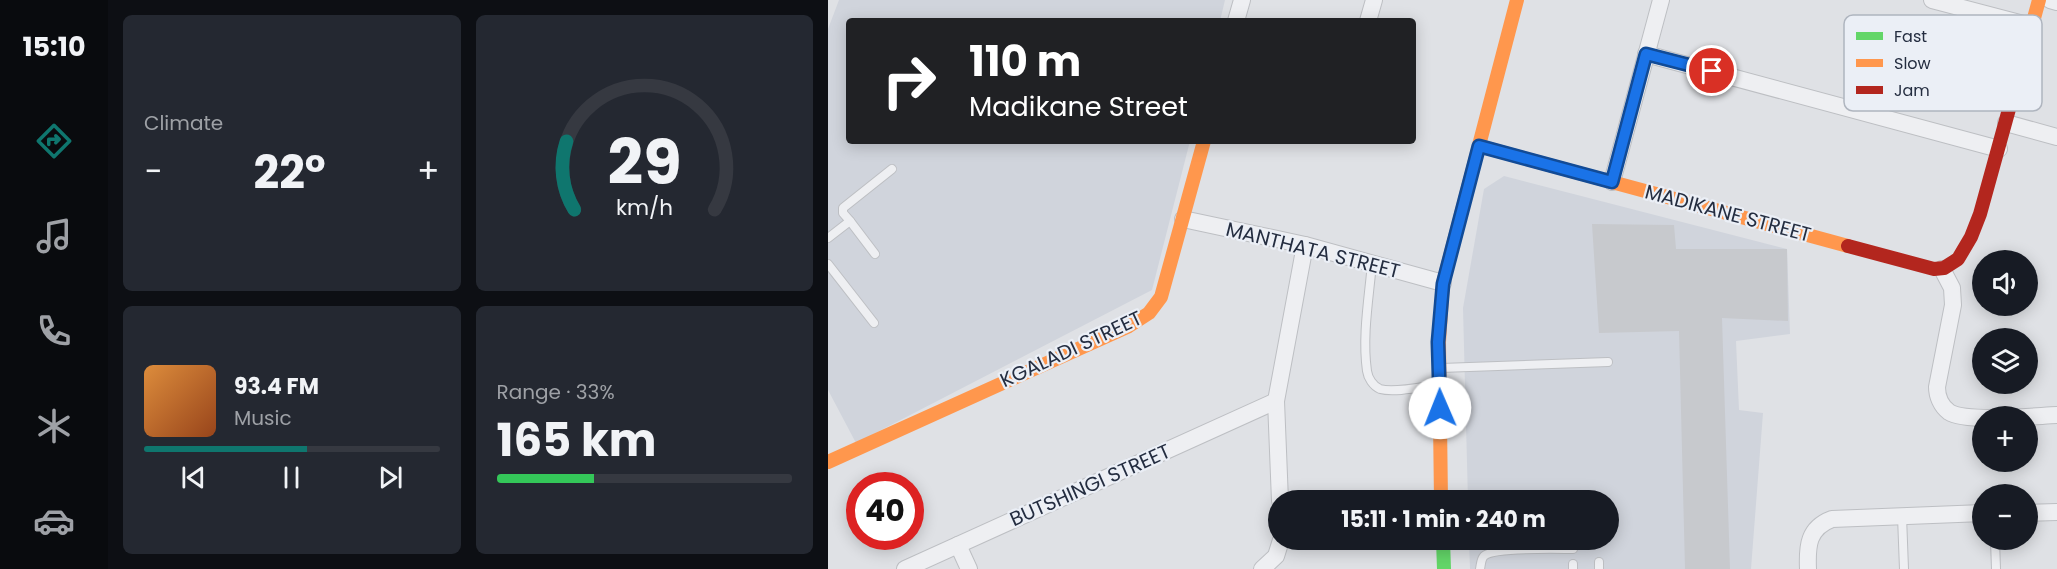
<!DOCTYPE html>
<html lang="en">
<head>
<meta charset="utf-8">
<style>
	:root { --surface:#171b24; --page:#242831; --text:#f1f3f6; --muted:#9ea1a6; --line:#363941; --accent:#0f766e }
	body { margin:0; font-family:Poppins,sans-serif; background:var(--page); color:var(--text); height:100vh; display:flex; flex-direction:column; font-size:22px; white-space:nowrap }
	* { box-sizing:border-box; margin:0 }
	p { font-size:20px; color:var(--muted) }
	.icon { flex:none; width:33px; height:33px; fill:none; stroke:currentColor; stroke-width:2; stroke-linecap:round; stroke-linejoin:round }
	.map { position:relative; flex:1; overflow:hidden }
	.drawer { display:flex; flex-direction:column; gap:15px; padding:15px; background:#0d0f14; width:720px }
	.drawer>* { flex:none }
	.banner { position:absolute; left:18px; top:18px; width:570px; height:126px; border-radius:6px; box-shadow:0 3px 15px #0003; background:#202124; color:#fff; overflow:hidden }
	.fabs { position:absolute; left:1144px; top:250px; display:grid; gap:12px }
	.fabs a { display:grid; place-items:center; width:66px; height:66px; border-radius:50%; background:var(--surface); box-shadow:0 3px 15px #0003; font-size:30px }
	.speed { position:absolute; left:18px; top:472px; display:flex; gap:12px; font-size:30px; font-weight:700; text-align:center }
	.speed>* { display:grid; place-content:center; width:78px; height:78px; border-radius:50%; background:var(--surface); box-shadow:0 3px 15px #0003; line-height:1 }
	.speed .limit { border:9px solid #d22; background:#fff; color:#111 }
	.pin { position:absolute; display:grid; place-items:center; width:51px; height:51px; color:#fff; margin:-26px; border:3px solid #fff; border-radius:50%; box-shadow:0 2px 6px #0007 }
	.me { position:absolute; width:66px; margin:-33px; rotate:359deg; stroke-linejoin:round; filter:drop-shadow(0 0 4px #0008) }
	.turn { display:flex; align-items:center; gap:21px; height:126px; padding:0 24px; font-size:27px }
	.turn .icon { width:78px; height:78px; stroke-width:2.5 }
	.turn b { display:block; font-size:42px; line-height:51px }
	.big { font-size:45px; font-weight:700; line-height:1.1 }
	.drawer .card { flex:1; display:flex; flex-direction:column; justify-content:center; gap:9px; min-width:0; padding:0 21px; border-radius:9px; background:var(--page) }
	.drawer .dial { align-items:center; gap:0 }
	.dial svg { height:156px; overflow:visible; fill:none; stroke:var(--line); stroke-width:7; stroke-linecap:round; text-anchor:middle }
	.dial text { fill:var(--text); stroke:none }
	.song { display:flex; align-items:center; gap:18px }
	.cover { width:72px; height:72px; border-radius:9px; background:linear-gradient(135deg,hsl(30 70% 55%),hsl(20 70% 35%)) }
	.played { height:6px; border-radius:3px; background:linear-gradient(90deg,var(--accent) 55%,var(--line) 55%) }
	.keys { display:flex; justify-content:space-around; direction:ltr }
	.heat { display:flex; justify-content:space-between; align-items:center; font-size:33px; direction:ltr }
	.charge { height:9px; border-radius:4px; background:linear-gradient(90deg,#34c759 33%,var(--line) 0) }
	.drawer .tiles { flex:1; display:grid; gap:15px; grid-template-columns:repeat(2,1fr) }
	.trip { position:absolute; left:440px; top:490px; width:351px; height:60px; border-radius:30px; background:var(--surface); box-shadow:0 3px 15px #0003; font-weight:700; line-height:60px; text-align:center }
	main { display:flex; flex:1; min-height:0 }
	.tabs { display:flex; flex-direction:column; width:108px; justify-content:space-around; align-items:center; background:#090b0e; color:var(--muted) }
	.tabs .icon { width:42px; height:42px }
	.tabs .current { color:var(--accent) }
	.tabs b { font-size:27px; color:var(--text) }
	.map>svg:first-child { display:block }
</style>
</head>
<body>
<main>
<nav class="tabs">
<b>15:10</b>
<svg class="icon current" aria-label="directions" viewBox="0 0 24 24"><path d="M12 3l9 9-9 9-9-9zM9 14v-3h6M13 9l2 2-2 2"/></svg>
<svg class="icon" aria-label="music" viewBox="0 0 24 24"><path d="M9 18V5l10-2v13"/><circle cx="6" cy="18" r="3"/><circle cx="16" cy="16" r="3"/></svg>
<svg class="icon" aria-label="phone" viewBox="0 0 24 24"><path d="M5 4h4l2 5-3 2q2 4 5 5l2-3 5 2v4C11 20 4 13 5 4z"/></svg>
<svg class="icon" aria-label="climate" viewBox="0 0 24 24"><path d="M12 3v18M4 7l16 10M4 17L20 7"/></svg>
<svg class="icon" aria-label="car" viewBox="0 0 24 24"><path d="M5 17H2v-5l4-1 3-4h7l3 4 3 1v5h-3M9 17h6M6 11h13"/><circle cx="7" cy="17" r="2"/><circle cx="17" cy="17" r="2"/></svg>
</nav>
<section class="drawer">
<div class="tiles">
<div class="card"><p>Climate</p>
<div class="heat"><a>−</a><b class="big">22°</b><a>+</a></div>
</div>
<div class="card dial"><svg viewBox="0 0 100 80">
<path d="M14 69A42 42 0 1 1 86 69"/>
<path d="M14 69A42 42 0 0 1 10 34" stroke="#0f766e"/>
<text x="50" y="56" font-size="32" font-weight="700">29</text>
<text x="50" y="72" font-size="11">km/h</text>
</svg></div>
<div class="card">
<div class="song"><i class="cover"></i><div><b>93.4 FM</b><p>Music</p></div></div>
<div class="played"></div>
<div class="keys"><svg class="icon" aria-label="previous" viewBox="0 0 24 24"><path d="M18 5L8 12l10 7zM5 5v14"/></svg><svg class="icon" aria-label="pause" viewBox="0 0 24 24"><path d="M8 5v14M16 5v14"/></svg><svg class="icon" aria-label="next" viewBox="0 0 24 24"><path d="M6 5l10 7-10 7zM19 5v14"/></svg></div>
</div>
<div class="card"><p>Range · 33%</p><b class="big">165 km</b><div class="charge"></div></div>
</div>
</section>
<div class="map">
<svg width="1229" height="569" viewBox="0 0 1229 569">
	<rect width="100%" height="100%" fill="#dfe1e5"/>
	<g fill="#d0d4dc">
		<path d="M11,0h386l-5,21h-371v120h341l-38,149 -296,153 -28,-53v-361z"/>
		<path d="M676,176l283,73 3,85 -54,7 3,69 24,3 -12,156h-281l-1,-29h139v-39h-140l-5,-193 21,-119z"/>
	</g>
	<path fill="#c7c9cd" d="M764,224l82,1 2,24h111l1,72 -66,-3 8,251h-45l-6,-238 -80,2z"/>
	<g fill="none" stroke-linecap="round" stroke-linejoin="round">
		<g stroke="#bdbfc3" stroke-width="10">
			<g id="lane">
				<path d="M22,221l-7,-8v-5l49,-39"/>
				<path d="M0,238l22,-17 25,33"/>
				<path d="M544,263c-3,35 -10,73 -5,108 1,7 6,15 13,18 14,4 41,-2 56,-4"/>
				<path d="M0,264l46,59"/>
				<path d="M613,368l167,-6"/>
				<path d="M1074,516l2,53"/>
				<path d="M1167,540l1,29"/>
				<path d="M771,562v7"/>
				<path d="M745,564v5"/>
				<path d="M652,569c1,-5 1,-10 4,-13 9,-9 74,-7 89,-7"/>
			</g>
		</g>
		<g stroke="#bdbfc3" stroke-width="18">
			<g id="street">
				<path d="M1104,0l99,26"/>
				<path d="M1222,0l7,2"/>
				<path d="M408,21l6,-21"/>
				<path d="M540,21l6,-21"/>
				<path d="M818,54l353,95"/>
				<path d="M1178,123l51,14"/>
				<path d="M784,182l49,-182"/>
				<path d="M355,219l122,26 138,38"/>
				<path d="M1114,269l10,19 1,17 -16,82c0,9 4,19 12,25 17,11 85,4 108,3"/>
				<path d="M452,501l-4,-100 29,-156"/>
				<path d="M1200,513l29,-1"/>
				<path d="M130,545l11,24"/>
				<path d="M77,569l371,-168"/>
				<path d="M434,569l14,-13 5,-16"/>
				<path d="M980,569c-1,-23 0,-41 24,-50l151,-6"/>
			</g>
		</g>
		<use href="#lane" stroke="#eeeff2" stroke-width="8"/>
		<use href="#street" stroke="#eeeff2" stroke-width="16"/>
		<path stroke="#63d668" stroke-width="14" d="M615,540l1,29"/>
		<g stroke="#ff974d" stroke-width="14">
			<path d="M1186,91l25,-91"/>
			<path d="M651,146l369,100"/>
			<path d="M0,462l301,-136 20,-13 12,-16 43,-156"/>
			<path d="M613,501l-2,-159 4,-59 74,-283"/>
		</g>
		<path stroke="#b3261e" stroke-width="14" d="M1020,246l86,23 10,-1 14,-9 13,-22 9,-23 34,-123"/>
	</g>
	<g fill="none" stroke-linecap="round" stroke-linejoin="round">
		<g stroke="#114b97" stroke-width="15">
			<path id="route" d="M612,408l-2,-66 5,-58 36,-138 133,36 34,-128 66,17"/>
		</g>
		<use href="#route" stroke="#1a73e8" stroke-width="10"/>
	</g>
	<g text-anchor="middle" dominant-baseline="central" stroke-width="4.5" stroke-linejoin="round" paint-order="stroke">
		<g font-size="20" fill="#242d40" stroke="#ebeff6">
			<text transform="translate(900 213) rotate(15)">MADIKANE STREET</text>
			<text transform="translate(485 250) rotate(14)">MANTHATA STREET</text>
			<text transform="translate(243 349) rotate(-25)">KGALADI STREET</text>
			<text transform="translate(262 485) rotate(-24)">BUTSHINGI STREET</text>
		</g>
	</g>
	<rect x="1016" y="15" width="198" height="96" rx="9" fill="#ebeff6" stroke="#afb5bf" stroke-width="1.5"/>
	<rect x="1028" y="32" width="27" height="8" fill="#63d668"/>
	<rect x="1028" y="59" width="27" height="8" fill="#ff974d"/>
	<rect x="1028" y="86" width="27" height="8" fill="#b3261e"/>
	<g font-size="16" fill="#242d40">
		<text x="1066" y="42">Fast</text>
		<text x="1066" y="69">Slow</text>
		<text x="1066" y="96">Jam</text>
	</g>
</svg>
<div class="fabs">
<a><svg class="icon" aria-label="sound" viewBox="0 0 24 24"><path d="M4 9h4l5-4v14l-5-4H4zM17 9q2 3 0 6"/></svg></a>
<a><svg class="icon" aria-label="layers" viewBox="0 0 24 24"><path d="M12 4l9 5-9 5-9-5zM3 14l9 5 9-5"/></svg></a>
<a>+</a>
<a>−</a>
</div>
<div class="speed"><div class="limit">40</div></div>
<div class="pin" style="left:884px;top:71px;background:#d93025"><svg class="icon" aria-label="arrive" viewBox="0 0 24 24"><path d="M6 21V4h12l-3 4 3 4H6"/></svg></div>
<svg class="me" style="left:612px;top:408px" viewBox="-20 -20 40 40"><circle r="19" fill="#fff"/><path d="M0-13L10 11 0 6-10 11z" fill="#1a73e8"/></svg>
<div class="trip">15:11 · 1 min · 240 m</div>
<div class="banner">
<div class="turn"><svg class="icon" aria-label="right" viewBox="0 0 24 24"><path d="M7 20v-9h11M14 6l5 5-5 5"/></svg><div><b>110 m</b>Madikane Street</div></div>
</div>
</div>
</main>
</body>
</html>
